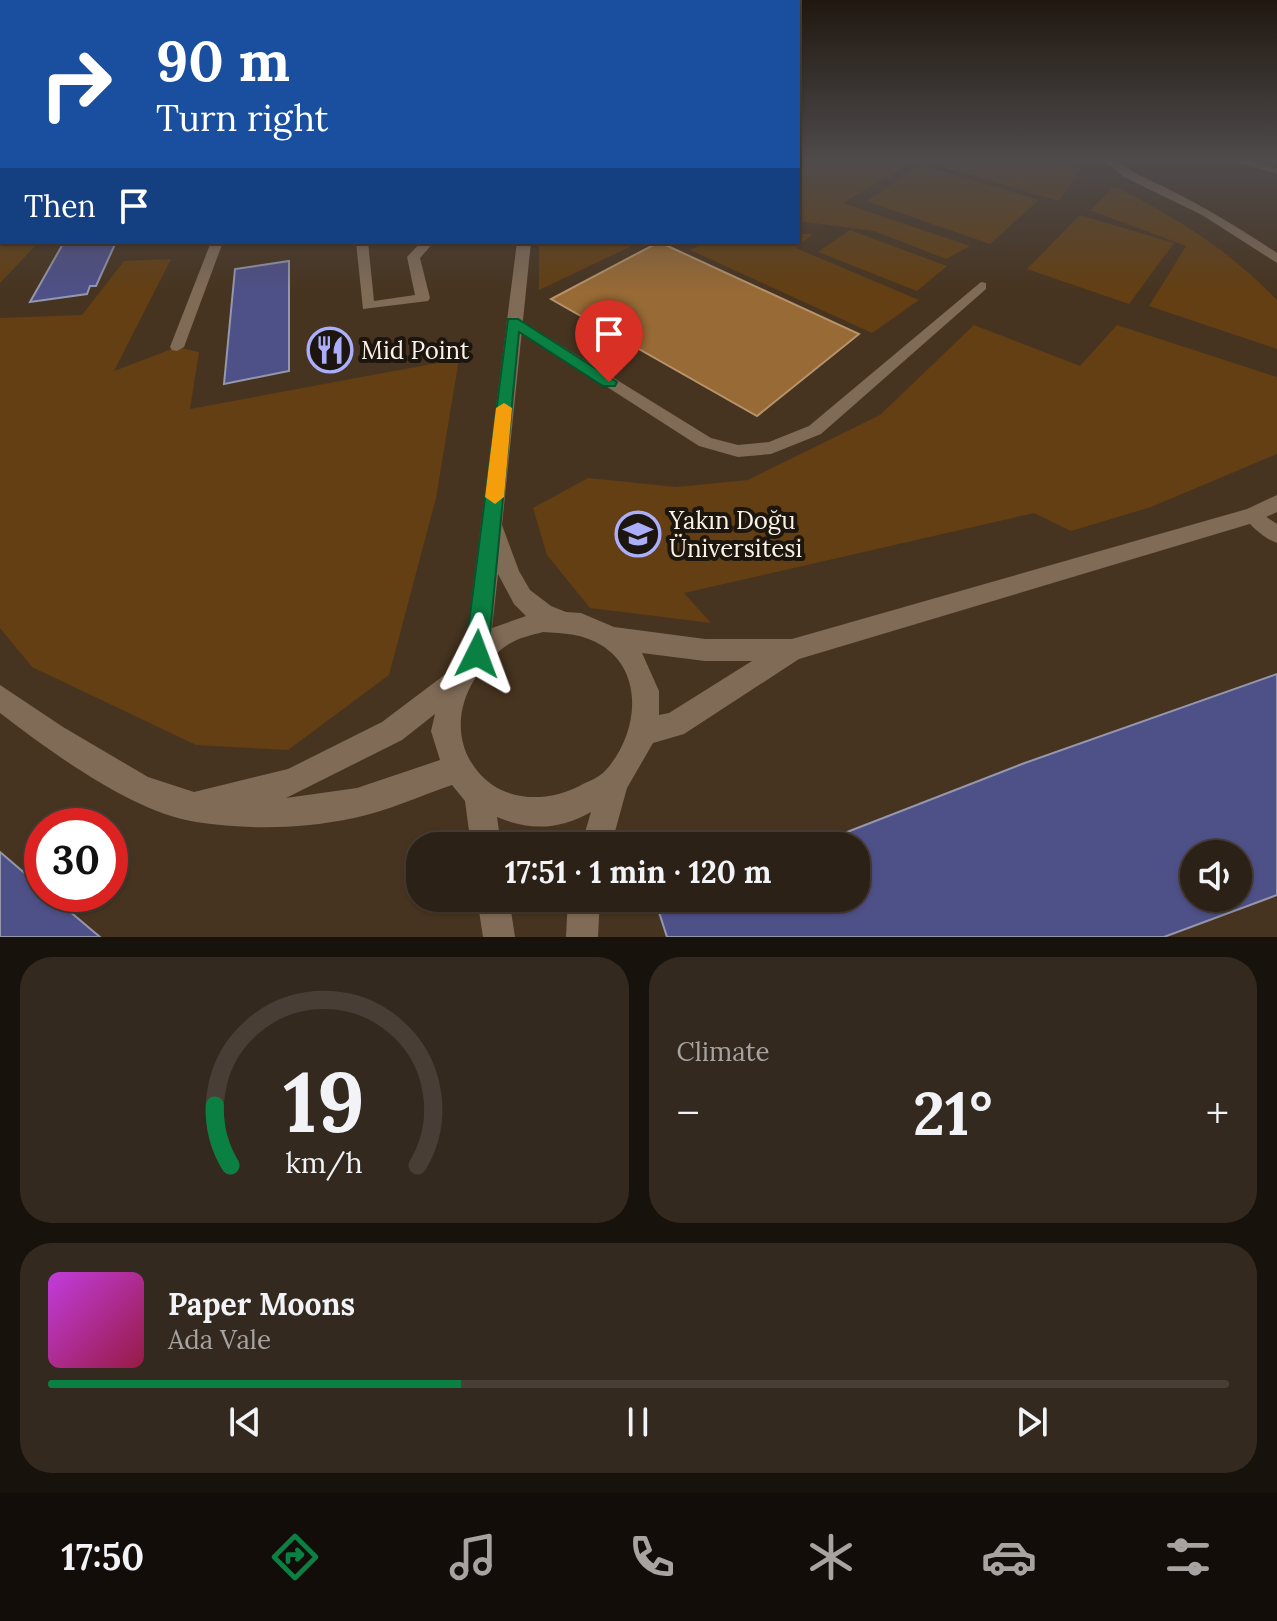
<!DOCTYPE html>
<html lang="en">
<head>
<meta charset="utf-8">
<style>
	:root { --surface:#2c2116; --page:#34291f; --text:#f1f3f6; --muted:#a6a3a1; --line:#483e35; --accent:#0b8043 }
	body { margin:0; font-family:Lora,serif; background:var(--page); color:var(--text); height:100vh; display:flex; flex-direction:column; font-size:30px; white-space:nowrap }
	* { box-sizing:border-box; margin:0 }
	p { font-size:26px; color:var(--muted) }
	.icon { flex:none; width:44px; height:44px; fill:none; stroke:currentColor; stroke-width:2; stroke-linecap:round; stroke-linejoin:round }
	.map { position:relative; height:937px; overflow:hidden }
	.drawer { display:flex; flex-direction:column; gap:20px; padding:20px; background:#18120c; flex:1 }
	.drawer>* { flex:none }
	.banner { position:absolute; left:0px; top:0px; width:800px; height:244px; box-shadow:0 2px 6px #0004,0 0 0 2px var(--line); background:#1a4fa0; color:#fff; overflow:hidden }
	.controls { position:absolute; left:1180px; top:840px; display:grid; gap:16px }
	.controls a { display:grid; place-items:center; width:72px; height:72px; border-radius:50%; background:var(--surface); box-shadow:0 2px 6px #0004,0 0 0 2px var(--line); font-size:40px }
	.speed { position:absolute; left:24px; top:808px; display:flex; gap:16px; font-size:40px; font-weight:700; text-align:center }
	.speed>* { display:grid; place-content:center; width:104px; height:104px; border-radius:50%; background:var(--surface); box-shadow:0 2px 6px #0004,0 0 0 2px var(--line); line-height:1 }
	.speed .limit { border:12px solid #d22; background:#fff; color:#111 }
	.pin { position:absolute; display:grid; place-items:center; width:68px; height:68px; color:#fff; margin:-82px -34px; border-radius:50% 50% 50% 0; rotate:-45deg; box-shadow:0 0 8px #0007 }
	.pin .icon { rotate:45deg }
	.me { position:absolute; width:88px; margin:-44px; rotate:3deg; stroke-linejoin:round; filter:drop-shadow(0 0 6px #0008) }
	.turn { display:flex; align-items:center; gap:28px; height:168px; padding:0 24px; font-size:36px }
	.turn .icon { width:104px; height:104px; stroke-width:2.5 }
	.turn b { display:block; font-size:56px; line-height:68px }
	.then { display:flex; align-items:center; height:76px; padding:0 24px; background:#0003; gap:16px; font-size:30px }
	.big { font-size:60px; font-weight:700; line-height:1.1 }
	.drawer .card { flex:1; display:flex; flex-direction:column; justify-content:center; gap:12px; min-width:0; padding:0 28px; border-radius:32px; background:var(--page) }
	.drawer .dial { align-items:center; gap:0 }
	.dial svg { height:208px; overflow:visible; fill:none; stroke:var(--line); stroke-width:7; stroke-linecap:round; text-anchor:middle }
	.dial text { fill:var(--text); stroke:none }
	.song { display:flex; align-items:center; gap:24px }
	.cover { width:96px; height:96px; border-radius:12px; background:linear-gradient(135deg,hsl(290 70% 55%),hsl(340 70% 35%)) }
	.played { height:8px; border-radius:4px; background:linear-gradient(90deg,var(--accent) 35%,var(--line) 35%) }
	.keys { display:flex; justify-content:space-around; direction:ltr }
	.heat { display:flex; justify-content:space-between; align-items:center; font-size:44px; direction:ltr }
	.drawer .tiles { flex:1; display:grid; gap:20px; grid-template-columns:1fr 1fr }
	.card:last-child { grid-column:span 2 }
	.trip { position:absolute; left:406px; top:832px; width:464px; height:80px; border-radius:32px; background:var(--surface); box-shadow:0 2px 6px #0004,0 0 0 2px var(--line); font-weight:700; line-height:80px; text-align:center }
	.menu { display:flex; height:128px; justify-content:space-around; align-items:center; background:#120d09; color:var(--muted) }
	.menu .icon { width:56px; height:56px }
	.menu .active { color:var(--accent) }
	.menu b { font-size:36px; color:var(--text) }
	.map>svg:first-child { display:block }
</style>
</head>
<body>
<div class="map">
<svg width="1277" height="937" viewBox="0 0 1277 937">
	<rect width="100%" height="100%" fill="#3a2c1e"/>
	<path fill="#473420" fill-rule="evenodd" d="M0,160l2,82h796v-82h479v777h-1277zM42,826h68v68h-68zM420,846h436v52h-436zM1194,854h44v44h-44z"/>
	<g fill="#633f13">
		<path d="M0,160l2,82h37l-39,41z"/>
		<path d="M798,160h118l-73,43 127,43 -24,13 -72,-28 -76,-10z"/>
		<path d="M918,160h137l26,9 -22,32z"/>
		<path d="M921,165l118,35 -49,44 -124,-43z"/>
		<path d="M1115,186c66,35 110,61 162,114v49l-128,-43 37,-60 -96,-36z"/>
		<path d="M1080,215l94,28 -45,61 -102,-35z"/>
		<path d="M850,230l97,36 -30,25 -99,-39z"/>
		<path d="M798,234h15l-17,14 123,52 -47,33 -182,-83 17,-8h91z"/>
		<path d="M539,242h101l-101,48z"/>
		<path d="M171,259l-57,112 63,-24 22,5 -9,57 269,-50 -23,139 -47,177 -101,75 -92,-5 -164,-78 -32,-39v-310l82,-3 42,-54z"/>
		<path d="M974,325l106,41 37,-41 160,52v77l-126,53 -80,24 -37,-18 -350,80 27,30 -121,-15 -43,-53 -14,-47 55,-30 88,9 72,-7 132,-65z"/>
	</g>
	<path fill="#986a35" stroke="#b6936b" stroke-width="2" d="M659,242l200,92 -102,82 -206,-117z"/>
	<g fill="#4e5088" stroke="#9597ad" stroke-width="2" fill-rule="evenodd">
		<path d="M64,242h52l-20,44h-6l-3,8 -57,8z"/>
		<path d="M289,261v110l-65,13 11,-115z"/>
		<path d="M1277,674v221l-113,42h-497l-10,-31 20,-8h179v-52h-45l211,-82zM1194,854h44v44h-44z"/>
		<path d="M0,852l42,36v6h7l51,43h-100z"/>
	</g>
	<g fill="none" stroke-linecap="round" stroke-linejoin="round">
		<g fill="#806b56" fill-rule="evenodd">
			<path d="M1231,160h18l28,8v6z"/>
			<path d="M211,242h12l-39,105 -7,4 -5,-1 -2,-3z"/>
			<path d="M356,242h12l6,59 41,-6 -8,-38 14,-15h13l-14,16 10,40 -2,3 -65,8z"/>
			<path d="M981,282l5,1v6l-165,145 -50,20 -33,3 -39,-11 -193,-124 7,-4 5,1 193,119 27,7 31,-3 40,-16z"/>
			<path d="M1253,508l24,16v19c-12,-4 -27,-17 -34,-28l3,-5z"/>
		</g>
		<g fill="#806b56" fill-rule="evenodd">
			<path d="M1104,160c17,0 24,10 39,17 48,22 89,46 134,76v10l-75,-48 -78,-38z"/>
			<path d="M517,242h14l-29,283 17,46 11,19 21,16 15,6 15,1 33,14 91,12h87l455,-130 30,-14v17l-24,11 -454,136 -115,75 -31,9 -26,45 -16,58h-30l10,-34c-32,18 -61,19 -94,5l4,29h-30l-6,-45 -13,-16c-32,11 -65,26 -98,33 -52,11 -106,12 -158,4 -64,-10 -145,-70 -196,-109v-28l63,42 85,50 46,15 94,-23 94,-47 65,-49 18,-23zM498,574l16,30 12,12 -34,12zM543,632c21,1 40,2 58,13 46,28 36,93 3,127 -5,5 -14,9 -21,12 -33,19 -78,19 -104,-11 -37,-43 -13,-101 30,-129 9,-6 23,-9 34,-12zM642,653l63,8h47l-83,52 -10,2v-24zM435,714l-4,17 9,29 -83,28 -71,10 116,-58z"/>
			<path d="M477,898h32l6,39h-32z"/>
			<path d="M568,898h32l-2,39h-32z"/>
		</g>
	</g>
	<linearGradient id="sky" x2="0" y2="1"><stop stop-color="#201810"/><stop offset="0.55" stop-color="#4f4b4c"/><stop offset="1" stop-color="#4f4b4c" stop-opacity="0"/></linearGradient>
	<rect width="1277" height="291" fill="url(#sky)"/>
	<path fill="#0b8043" stroke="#07532c" stroke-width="2" d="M508,319h10l99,63 -2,4h-12l-84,-54 -31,322 -3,7 -8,3 -8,-3 -4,-7z"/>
	<path fill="#f59e0b" d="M504,403l8,5 -8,89 -9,7 -10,-7 11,-89z"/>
	<defs>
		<g id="restaurant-ring" transform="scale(2.3)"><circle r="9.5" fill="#1c160f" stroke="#abaffb" stroke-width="1.5"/><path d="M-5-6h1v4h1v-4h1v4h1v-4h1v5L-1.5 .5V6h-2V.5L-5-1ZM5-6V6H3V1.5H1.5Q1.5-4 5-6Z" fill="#abaffb"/></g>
		<g id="university-ring" transform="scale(2.3)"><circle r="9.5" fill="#1c160f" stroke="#abaffb" stroke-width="1.5"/><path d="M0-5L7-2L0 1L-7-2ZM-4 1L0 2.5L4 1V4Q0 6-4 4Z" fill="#abaffb"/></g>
	</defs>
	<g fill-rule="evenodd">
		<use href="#restaurant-ring" x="330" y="350"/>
		<use href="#university-ring" x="638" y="534"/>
	</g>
	<g text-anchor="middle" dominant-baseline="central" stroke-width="8" stroke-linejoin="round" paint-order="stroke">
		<g font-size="24" fill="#fbf2e8" stroke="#1c160f" text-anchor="start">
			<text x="361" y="350">Mid Point</text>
			<text x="669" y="520">Yakın Doğu<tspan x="669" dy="28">Üniversitesi</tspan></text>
		</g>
	</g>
</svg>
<div class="controls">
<a><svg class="icon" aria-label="sound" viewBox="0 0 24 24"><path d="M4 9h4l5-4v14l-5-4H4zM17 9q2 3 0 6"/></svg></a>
</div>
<div class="speed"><div class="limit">30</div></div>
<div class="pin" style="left:609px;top:382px;background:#d93025"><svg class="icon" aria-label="arrive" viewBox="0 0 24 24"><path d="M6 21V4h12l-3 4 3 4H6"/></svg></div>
<svg class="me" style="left:477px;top:654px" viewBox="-20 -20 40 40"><path d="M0-17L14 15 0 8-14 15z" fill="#0b8043" stroke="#fff" stroke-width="4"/></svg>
<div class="trip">17:51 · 1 min · 120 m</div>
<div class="banner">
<div class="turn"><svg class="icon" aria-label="right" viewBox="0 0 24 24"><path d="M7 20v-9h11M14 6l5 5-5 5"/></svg><div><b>90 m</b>Turn right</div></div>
<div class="then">Then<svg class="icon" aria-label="arrive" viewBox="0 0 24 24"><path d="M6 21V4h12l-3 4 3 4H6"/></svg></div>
</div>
</div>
<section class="drawer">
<div class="tiles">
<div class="card dial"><svg viewBox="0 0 100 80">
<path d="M14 69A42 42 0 1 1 86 69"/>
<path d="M14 69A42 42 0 0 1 8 46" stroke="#0b8043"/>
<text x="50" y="56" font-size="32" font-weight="700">19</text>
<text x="50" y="72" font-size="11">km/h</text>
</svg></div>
<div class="card"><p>Climate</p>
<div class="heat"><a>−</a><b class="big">21°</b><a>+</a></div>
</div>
<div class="card">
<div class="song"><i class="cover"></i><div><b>Paper Moons</b><p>Ada Vale</p></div></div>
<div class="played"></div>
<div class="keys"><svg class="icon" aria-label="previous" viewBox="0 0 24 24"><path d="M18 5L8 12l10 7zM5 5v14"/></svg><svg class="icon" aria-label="pause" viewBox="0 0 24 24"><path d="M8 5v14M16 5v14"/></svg><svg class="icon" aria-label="next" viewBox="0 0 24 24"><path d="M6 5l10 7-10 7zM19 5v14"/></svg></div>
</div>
</div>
</section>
<nav class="menu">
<b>17:50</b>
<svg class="icon active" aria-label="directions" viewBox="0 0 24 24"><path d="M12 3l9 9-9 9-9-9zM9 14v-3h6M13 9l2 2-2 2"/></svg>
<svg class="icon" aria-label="music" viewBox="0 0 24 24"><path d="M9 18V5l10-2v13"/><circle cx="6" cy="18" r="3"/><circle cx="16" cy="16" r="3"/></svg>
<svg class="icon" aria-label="phone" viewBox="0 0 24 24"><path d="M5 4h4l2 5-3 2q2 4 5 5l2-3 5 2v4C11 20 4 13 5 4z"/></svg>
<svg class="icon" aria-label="climate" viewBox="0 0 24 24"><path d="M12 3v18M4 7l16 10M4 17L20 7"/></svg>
<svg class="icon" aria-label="car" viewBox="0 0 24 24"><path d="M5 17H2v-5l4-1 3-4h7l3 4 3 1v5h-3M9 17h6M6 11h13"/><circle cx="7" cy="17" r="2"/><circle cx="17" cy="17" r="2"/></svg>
<svg class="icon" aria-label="filters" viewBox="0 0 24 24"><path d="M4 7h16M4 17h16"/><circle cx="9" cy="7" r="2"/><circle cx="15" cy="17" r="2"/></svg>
</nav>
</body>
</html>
